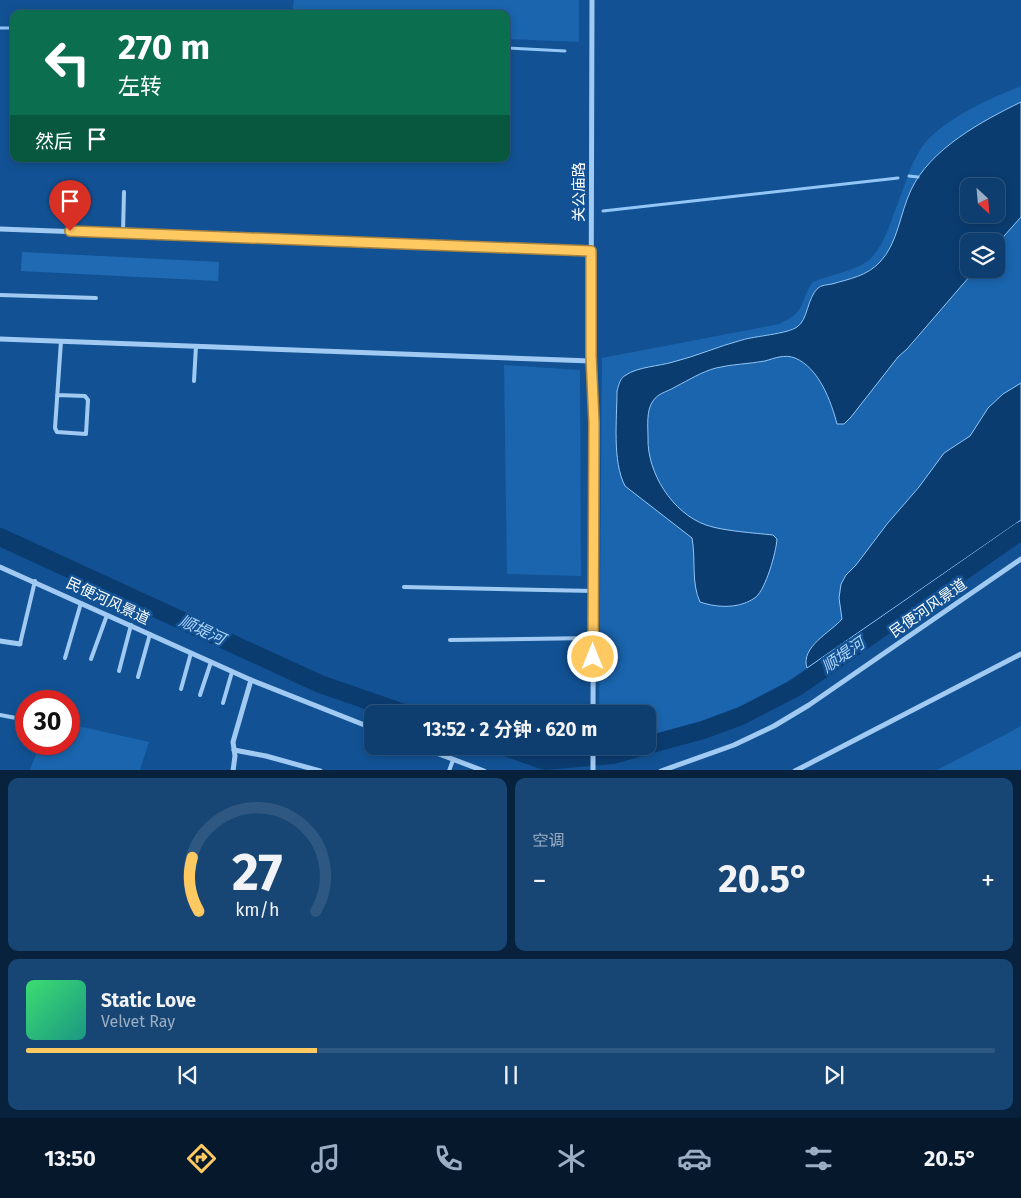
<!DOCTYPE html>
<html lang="zh">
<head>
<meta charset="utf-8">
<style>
	:root { --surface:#0e3e6f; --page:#174574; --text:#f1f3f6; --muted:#9baec3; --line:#2e5782; --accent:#ffc962 }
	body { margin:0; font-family:"Fira Sans","Noto Sans SC",sans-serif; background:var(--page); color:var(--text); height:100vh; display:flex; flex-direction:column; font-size:19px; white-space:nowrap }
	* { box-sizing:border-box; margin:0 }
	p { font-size:16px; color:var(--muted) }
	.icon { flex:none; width:28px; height:28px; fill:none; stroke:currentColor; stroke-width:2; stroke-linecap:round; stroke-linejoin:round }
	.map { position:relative; height:770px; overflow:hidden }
	.panel { display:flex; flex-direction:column; gap:8px; padding:8px; background:#08223d; flex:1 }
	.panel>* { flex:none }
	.top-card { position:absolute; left:10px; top:10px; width:500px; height:152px; border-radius:10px; box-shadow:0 2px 8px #0003,0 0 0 1px var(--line); background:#0b6e4f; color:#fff; overflow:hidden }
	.needle { width:32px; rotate:154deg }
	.buttons { position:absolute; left:960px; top:178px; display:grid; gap:10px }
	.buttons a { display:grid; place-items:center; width:45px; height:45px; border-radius:10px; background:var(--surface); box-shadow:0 2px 8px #0003,0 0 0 1px var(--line); font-size:25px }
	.speed { position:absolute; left:15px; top:690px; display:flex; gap:10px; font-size:25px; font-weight:700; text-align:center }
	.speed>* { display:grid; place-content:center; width:65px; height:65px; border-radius:50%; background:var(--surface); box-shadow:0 2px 8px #0003,0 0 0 1px var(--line); line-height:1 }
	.speed .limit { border:8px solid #d22; background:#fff; color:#111 }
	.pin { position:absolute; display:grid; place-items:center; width:42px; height:42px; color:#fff; margin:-51px -21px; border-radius:50% 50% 50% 0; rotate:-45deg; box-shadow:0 0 5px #0007 }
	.pin .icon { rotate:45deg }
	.me { position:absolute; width:55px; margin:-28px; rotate:0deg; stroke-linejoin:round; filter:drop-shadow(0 0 4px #0008) }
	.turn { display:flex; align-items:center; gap:18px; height:105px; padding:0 25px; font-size:22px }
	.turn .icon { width:65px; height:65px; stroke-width:2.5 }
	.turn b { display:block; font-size:35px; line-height:42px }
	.then { display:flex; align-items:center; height:48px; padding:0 25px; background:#0003; gap:10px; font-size:19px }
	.big { font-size:38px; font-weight:700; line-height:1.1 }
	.panel .tile { flex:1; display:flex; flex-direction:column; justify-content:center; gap:8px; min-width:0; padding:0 18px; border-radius:10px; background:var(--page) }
	.panel .dial { align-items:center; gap:0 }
	.dial svg { height:130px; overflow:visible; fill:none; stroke:var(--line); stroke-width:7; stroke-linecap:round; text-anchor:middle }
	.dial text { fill:var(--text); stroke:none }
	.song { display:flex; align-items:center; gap:15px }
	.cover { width:60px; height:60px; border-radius:8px; background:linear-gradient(135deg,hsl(140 70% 55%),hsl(170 70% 35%)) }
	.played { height:5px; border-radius:2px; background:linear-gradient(90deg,var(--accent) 30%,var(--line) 30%) }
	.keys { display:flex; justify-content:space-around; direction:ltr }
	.heat { display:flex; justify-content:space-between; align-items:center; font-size:28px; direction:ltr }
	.panel .tiles { flex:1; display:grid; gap:8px; grid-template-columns:1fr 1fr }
	.tile:last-child { grid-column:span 2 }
	.trip { position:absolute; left:364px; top:705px; width:292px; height:50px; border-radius:10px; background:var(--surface); box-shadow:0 2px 8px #0003,0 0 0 1px var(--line); font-weight:700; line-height:50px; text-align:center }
	.tabs { display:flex; height:80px; justify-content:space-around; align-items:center; background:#06192c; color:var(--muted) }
	.tabs .icon { width:35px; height:35px }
	.tabs .active { color:var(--accent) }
	.tabs b { font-size:22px; color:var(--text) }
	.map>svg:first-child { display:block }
</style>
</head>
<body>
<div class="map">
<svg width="1021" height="771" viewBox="0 0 1021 771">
	<rect width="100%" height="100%" fill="#125294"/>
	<g fill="#1a65ae" fill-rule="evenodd">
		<path d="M294,0h285v42l-73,-3v-25h-214z"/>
		<path d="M1021,86v433l-250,174c-40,19 -81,33 -123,46v-25h-49l3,-356 177,-34c29,-13 19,-21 34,-42 16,-7 43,-11 56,-22 16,-15 21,-37 29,-57 7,-18 12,-37 22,-53 17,-28 70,-52 101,-64zM969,186h27v28h-27zM969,241h27v28h-27z"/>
		<path d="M504,365l76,5 1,206 -74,-2z"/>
		<path d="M69,724l80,18 -9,28h-110l10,-26h29z"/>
		<path d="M1021,726v44h-84l77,-40z"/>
	</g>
	<g fill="#0b3c70" stroke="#92c6f6" fill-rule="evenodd">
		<path d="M1021,102v115l-25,28v-4h-27v28h7l-69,80 -9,8 -47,60 -7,7h-7c-6,-23 -18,-56 -42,-66 -10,-4 -20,0 -30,3 -16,3 -33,3 -49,7 -15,4 -27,12 -41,19 -8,5 -17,6 -22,14 -7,9 -5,26 -5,37 -1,34 24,75 58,87 17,6 49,8 67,10l4,4c-1,14 -11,49 -21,58 -16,12 -38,11 -56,5 -9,-19 -4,-43 -8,-64l-67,-52c-13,-25 -8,-67 -8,-95 2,-7 3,-13 9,-16 11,-8 34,-9 47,-13 24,-6 46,-16 69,-22 13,-4 45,-6 55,-13 11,-7 10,-29 21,-39 3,-3 9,-3 14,-4 17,-5 35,-8 48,-22 18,-19 20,-49 31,-72 19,-41 71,-69 110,-88zM969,186h27v28h-27z"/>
		<path d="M1021,383v137l-214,148c-7,-21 24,-36 35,-49l-3,-21 2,-14 5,-9 10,-10 31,-41 32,-37 25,-34 26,-17 18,-28 15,-14z"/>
	</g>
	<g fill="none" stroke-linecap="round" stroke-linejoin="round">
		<g stroke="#92c6f6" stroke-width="3">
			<path d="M0,28h14"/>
			<path d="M506,48l59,3"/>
			<path d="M909,176l9,1"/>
			<path d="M603,211l295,-33"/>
		</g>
		<g stroke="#0b3c70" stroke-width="18">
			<path d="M0,537l320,147 87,30"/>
			<path d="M648,745l55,-15 38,-14 56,-29 224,-156"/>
			<path d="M502,746l43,15 68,-6 31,-9"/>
		</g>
	</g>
	<path fill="#206ab3" d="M22,252l197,10 -1,19 -197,-10z"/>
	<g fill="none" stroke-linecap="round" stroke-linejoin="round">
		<g stroke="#a1caf3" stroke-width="4">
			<path d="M123,233l1,-41"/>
			<path d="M0,295l96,3"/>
			<path d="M194,381l2,-35"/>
			<path d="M57,395l28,1 3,4 -2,34 -29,-2 -2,-4 6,-87"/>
			<path d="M404,587l190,4"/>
			<path d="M450,640l143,-2"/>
			<path d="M20,644l15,-63"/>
			<path d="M65,658l16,-55"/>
			<path d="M91,659l16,-44"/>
			<path d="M119,671l12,-46"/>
			<path d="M138,677l12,-43"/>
			<path d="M181,689l10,-36"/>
			<path d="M200,695l11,-33"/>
			<path d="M223,703l9,-31"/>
			<path d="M0,715l16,3"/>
			<path d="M449,771l4,-11"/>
		</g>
		<g stroke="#a1caf3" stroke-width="5">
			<path d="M592,0l-1,355 3,68 -1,291"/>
			<path d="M0,229l591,22"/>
			<path d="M0,339l591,22"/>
			<path d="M0,567l251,113 121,48"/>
			<path d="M0,641l20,3"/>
			<path d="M418,746l66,25"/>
			<path d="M234,750l32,6 54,15"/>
			<path d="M233,771l2,-15 -2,-14 18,-62"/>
			<path d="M593,771v-25"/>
			<path d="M661,771l73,-26 40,-19 35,-21 212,-146"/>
			<path d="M795,771l226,-117"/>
		</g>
	</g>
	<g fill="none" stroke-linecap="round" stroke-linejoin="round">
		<g stroke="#a68340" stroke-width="12">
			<path id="route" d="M70,231l521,20v104l3,68 -1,234"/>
		</g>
		<use href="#route" stroke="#ffc962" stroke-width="9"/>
	</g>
	<g text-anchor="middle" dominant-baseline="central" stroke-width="5" stroke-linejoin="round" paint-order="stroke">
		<g font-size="15" fill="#fff" stroke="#125294">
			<text transform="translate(579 192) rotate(-90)">关公庙路</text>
			<text transform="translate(108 601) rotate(25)">民便河风景道</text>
			<text transform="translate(928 608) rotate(-35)">民便河风景道</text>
		</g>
		<g font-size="16" font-style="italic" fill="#add4f9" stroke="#125294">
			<text transform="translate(202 630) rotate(25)">顺堤河</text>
			<text transform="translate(843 655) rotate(-35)">顺堤河</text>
		</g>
	</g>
</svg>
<div class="buttons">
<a><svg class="needle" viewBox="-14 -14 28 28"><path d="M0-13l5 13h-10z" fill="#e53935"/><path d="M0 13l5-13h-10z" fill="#9baec3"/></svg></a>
<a><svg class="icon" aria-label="layers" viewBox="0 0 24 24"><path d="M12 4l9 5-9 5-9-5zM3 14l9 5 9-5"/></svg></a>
</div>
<div class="speed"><div class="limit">30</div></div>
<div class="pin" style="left:70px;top:231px;background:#d93025"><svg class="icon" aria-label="arrive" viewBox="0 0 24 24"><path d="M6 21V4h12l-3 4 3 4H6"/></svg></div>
<svg class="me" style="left:593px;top:657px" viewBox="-20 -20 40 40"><circle r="17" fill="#ffc962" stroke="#fff" stroke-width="3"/><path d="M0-11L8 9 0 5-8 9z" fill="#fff"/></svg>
<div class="trip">13:52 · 2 分钟 · 620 m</div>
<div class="top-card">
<div class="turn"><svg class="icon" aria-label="left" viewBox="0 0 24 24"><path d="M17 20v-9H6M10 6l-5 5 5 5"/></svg><div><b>270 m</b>左转</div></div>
<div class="then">然后<svg class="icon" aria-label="arrive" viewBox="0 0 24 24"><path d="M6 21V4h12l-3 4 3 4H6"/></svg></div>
</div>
</div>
<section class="panel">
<div class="tiles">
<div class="tile dial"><svg viewBox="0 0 100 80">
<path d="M14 69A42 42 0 1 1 86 69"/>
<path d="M14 69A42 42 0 0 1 10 36" stroke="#ffc962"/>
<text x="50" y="56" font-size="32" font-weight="700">27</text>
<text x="50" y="72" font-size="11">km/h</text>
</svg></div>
<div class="tile"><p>空调</p>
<div class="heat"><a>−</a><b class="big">20.5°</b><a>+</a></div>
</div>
<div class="tile">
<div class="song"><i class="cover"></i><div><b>Static Love</b><p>Velvet Ray</p></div></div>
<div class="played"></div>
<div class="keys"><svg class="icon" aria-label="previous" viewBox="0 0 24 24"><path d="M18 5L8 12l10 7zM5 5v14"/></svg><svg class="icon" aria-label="pause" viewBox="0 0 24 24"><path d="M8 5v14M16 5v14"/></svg><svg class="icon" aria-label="next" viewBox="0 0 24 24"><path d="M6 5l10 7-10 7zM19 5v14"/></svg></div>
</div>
</div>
</section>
<nav class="tabs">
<b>13:50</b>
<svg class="icon active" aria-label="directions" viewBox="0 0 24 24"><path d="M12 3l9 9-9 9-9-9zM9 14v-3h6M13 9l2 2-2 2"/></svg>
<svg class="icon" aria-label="music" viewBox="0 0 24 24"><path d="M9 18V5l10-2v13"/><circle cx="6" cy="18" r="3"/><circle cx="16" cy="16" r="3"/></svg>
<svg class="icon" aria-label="phone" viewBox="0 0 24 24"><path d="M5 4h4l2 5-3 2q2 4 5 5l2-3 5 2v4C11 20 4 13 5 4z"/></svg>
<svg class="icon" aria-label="climate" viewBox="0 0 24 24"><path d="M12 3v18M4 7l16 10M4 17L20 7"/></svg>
<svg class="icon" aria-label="car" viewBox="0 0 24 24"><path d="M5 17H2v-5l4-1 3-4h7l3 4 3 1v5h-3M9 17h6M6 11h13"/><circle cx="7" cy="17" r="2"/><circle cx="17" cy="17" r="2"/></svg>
<svg class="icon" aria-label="filters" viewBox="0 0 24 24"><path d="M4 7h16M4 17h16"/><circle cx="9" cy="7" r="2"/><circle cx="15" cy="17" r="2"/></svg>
<b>20.5°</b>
</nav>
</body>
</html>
